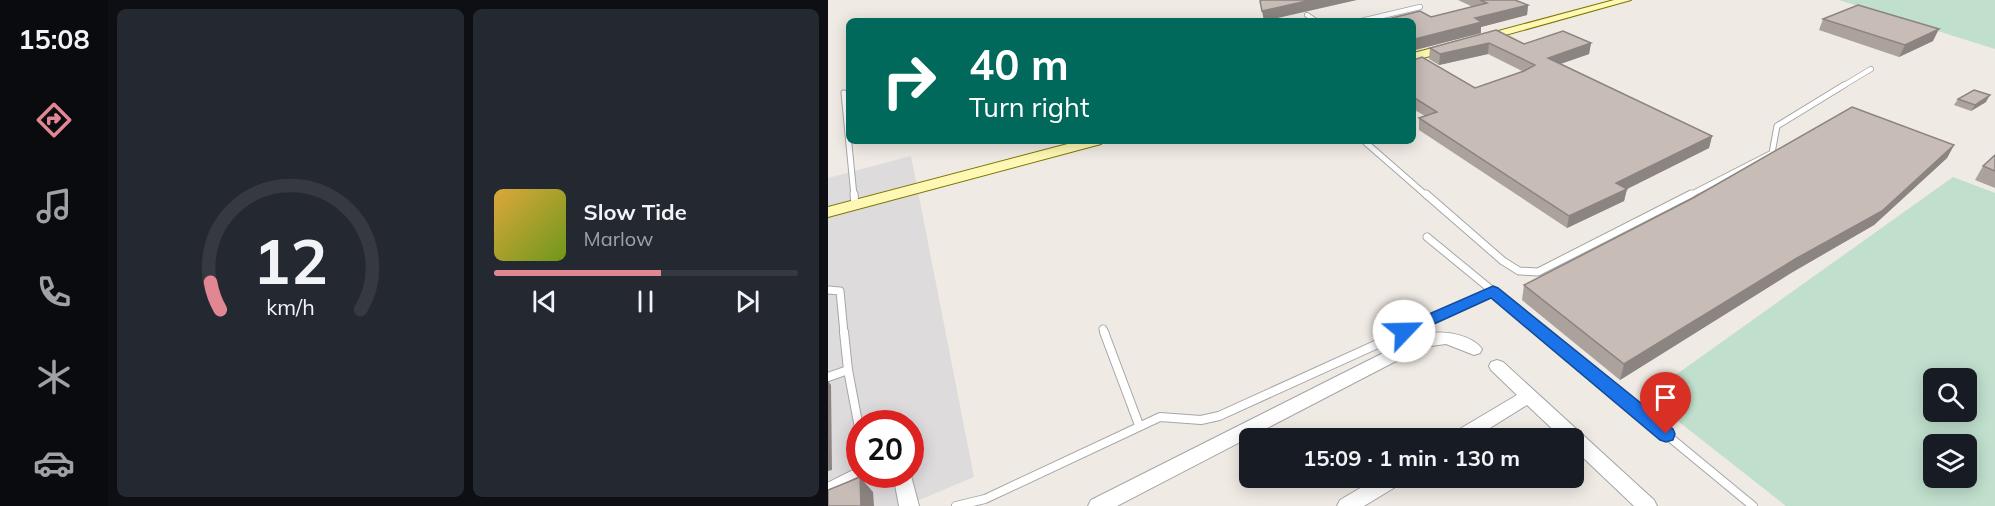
<!DOCTYPE html>
<html lang="en">
<head>
<meta charset="utf-8">
<style>
	:root { --surface:#171b24; --page:#242831; --text:#f1f3f6; --muted:#9ea1a6; --line:#363941; --accent:#e18693 }
	body { margin:0; font-family:Mulish,sans-serif; background:var(--page); color:var(--text); height:100vh; display:flex; flex-direction:column; font-size:22px; white-space:nowrap }
	* { box-sizing:border-box; margin:0 }
	p { font-size:20px; color:var(--muted) }
	.icon { flex:none; width:33px; height:33px; fill:none; stroke:currentColor; stroke-width:2; stroke-linecap:round; stroke-linejoin:round }
	.map { position:relative; flex:1; overflow:hidden }
	.side { display:flex; flex-direction:column; gap:9px; padding:9px; background:#0d0f14; width:720px }
	.side>* { flex:none }
	.top-card { position:absolute; left:18px; top:18px; width:570px; height:126px; border-radius:9px; box-shadow:0 3px 15px #0003; background:#00695c; color:#fff; overflow:hidden }
	.tools { position:absolute; left:1095px; top:368px; display:grid; gap:12px }
	.tools a { display:grid; place-items:center; width:54px; height:54px; border-radius:9px; background:var(--surface); box-shadow:0 3px 15px #0003; font-size:30px }
	.speed { position:absolute; left:18px; top:410px; display:flex; gap:12px; font-size:30px; font-weight:700; text-align:center }
	.speed>* { display:grid; place-content:center; width:78px; height:78px; border-radius:50%; background:var(--surface); box-shadow:0 3px 15px #0003; line-height:1 }
	.speed .limit { border:9px solid #d22; background:#fff; color:#111 }
	.pin { position:absolute; display:grid; place-items:center; width:51px; height:51px; color:#fff; margin:-62px -26px; border-radius:50% 50% 50% 0; rotate:-45deg; box-shadow:0 0 6px #0007 }
	.pin .icon { rotate:45deg }
	.me { position:absolute; width:66px; margin:-33px; rotate:66deg; stroke-linejoin:round; filter:drop-shadow(0 0 4px #0008) }
	.turn { display:flex; align-items:center; gap:21px; height:126px; padding:0 24px; font-size:27px }
	.turn .icon { width:78px; height:78px; stroke-width:2.5 }
	.turn b { display:block; font-size:42px; line-height:51px }
	.side .tile { flex:1; display:flex; flex-direction:column; justify-content:center; gap:9px; min-width:0; padding:0 21px; border-radius:9px; background:var(--page) }
	.side .dial { align-items:center; gap:0 }
	.dial svg { height:156px; overflow:visible; fill:none; stroke:var(--line); stroke-width:7; stroke-linecap:round; text-anchor:middle }
	.dial text { fill:var(--text); stroke:none }
	.song { display:flex; align-items:center; gap:18px }
	.cover { width:72px; height:72px; border-radius:9px; background:linear-gradient(135deg,hsl(40 70% 55%),hsl(80 70% 35%)) }
	.played { height:6px; border-radius:3px; background:linear-gradient(90deg,var(--accent) 55%,var(--line) 55%) }
	.keys { display:flex; justify-content:space-around; direction:ltr }
	.side .tiles { flex:1; display:grid; gap:9px; grid-template-columns:repeat(2,1fr) }
	.trip { position:absolute; left:411px; top:428px; width:345px; height:60px; border-radius:9px; background:var(--surface); box-shadow:0 3px 15px #0003; font-weight:700; line-height:60px; text-align:center }
	main { display:flex; flex:1; min-height:0 }
	.tab-bar { display:flex; flex-direction:column; width:108px; justify-content:space-around; align-items:center; background:#090b0e; color:var(--muted) }
	.tab-bar .icon { width:42px; height:42px }
	.tab-bar .current { color:var(--accent) }
	.tab-bar b { font-size:27px; color:var(--text) }
	.map>svg:first-child { display:block }
</style>
</head>
<body>
<main>
<nav class="tab-bar">
<b>15:08</b>
<svg class="icon current" aria-label="directions" viewBox="0 0 24 24"><path d="M12 3l9 9-9 9-9-9zM9 14v-3h6M13 9l2 2-2 2"/></svg>
<svg class="icon" aria-label="music" viewBox="0 0 24 24"><path d="M9 18V5l10-2v13"/><circle cx="6" cy="18" r="3"/><circle cx="16" cy="16" r="3"/></svg>
<svg class="icon" aria-label="phone" viewBox="0 0 24 24"><path d="M5 4h4l2 5-3 2q2 4 5 5l2-3 5 2v4C11 20 4 13 5 4z"/></svg>
<svg class="icon" aria-label="climate" viewBox="0 0 24 24"><path d="M12 3v18M4 7l16 10M4 17L20 7"/></svg>
<svg class="icon" aria-label="car" viewBox="0 0 24 24"><path d="M5 17H2v-5l4-1 3-4h7l3 4 3 1v5h-3M9 17h6M6 11h13"/><circle cx="7" cy="17" r="2"/><circle cx="17" cy="17" r="2"/></svg>
</nav>
<section class="side">
<div class="tiles">
<div class="tile dial"><svg viewBox="0 0 100 80">
<path d="M14 69A42 42 0 1 1 86 69"/>
<path d="M14 69A42 42 0 0 1 9 55" stroke="#e18693"/>
<text x="50" y="56" font-size="32" font-weight="700">12</text>
<text x="50" y="72" font-size="11">km/h</text>
</svg></div>
<div class="tile">
<div class="song"><i class="cover"></i><div><b>Slow Tide</b><p>Marlow</p></div></div>
<div class="played"></div>
<div class="keys"><svg class="icon" aria-label="previous" viewBox="0 0 24 24"><path d="M18 5L8 12l10 7zM5 5v14"/></svg><svg class="icon" aria-label="pause" viewBox="0 0 24 24"><path d="M8 5v14M16 5v14"/></svg><svg class="icon" aria-label="next" viewBox="0 0 24 24"><path d="M6 5l10 7-10 7zM19 5v14"/></svg></div>
</div>
</div>
</section>
<div class="map">
<svg width="1167" height="506" viewBox="0 0 1167 506">
	<rect width="100%" height="100%" fill="#f0eae4"/>
	<path fill="#dddbdc" fill-rule="evenodd" d="M83,156l63,321 -69,29h-77v-328zM32,423h50v51h-50z"/>
	<g fill="#c0dfcd" fill-rule="evenodd">
		<path d="M1011,0h156v49z"/>
		<path d="M1125,177l42,16v313h-209l-140,-110zM1106,378h32v33h-32zM1106,444h32v33h-32z"/>
	</g>
	<g fill="none" stroke-linecap="round" stroke-linejoin="round">
		<g stroke="#a6a6a6" stroke-width="6">
			<g id="lane-far3">
				<path d="M479,15l9,6"/>
				<path d="M407,21h8"/>
				<path d="M533,21l59,-14"/>
				<path d="M1013,87l30,-18"/>
			</g>
		</g>
		<g stroke="#a6a6a6" stroke-width="7">
			<g id="lane-far2">
				<path d="M16,93l10,103"/>
				<path d="M536,141l63,55"/>
				<path d="M860,196l84,-43 5,-27 67,-41"/>
			</g>
		</g>
		<g stroke="#a6a6a6" stroke-width="9">
			<g id="lane-far1">
				<path d="M26,194l1,11"/>
				<path d="M598,194l77,67 16,10 19,1 153,-78"/>
				<path d="M599,237l117,96"/>
				<path d="M0,290l12,1 4,42"/>
				<path d="M275,329l2,4"/>
				<path d="M572,333l93,-42"/>
			</g>
		</g>
		<g stroke="#a6a6a6" stroke-width="10">
			<g id="lane">
				<path d="M16,332l4,38 12,63"/>
				<path d="M276,332l35,93"/>
				<path d="M714,332l211,174"/>
				<path d="M0,377l20,-7"/>
				<path d="M0,487l32,-16"/>
				<path d="M128,506l29,-7 175,-82 41,3 18,-4 185,-84"/>
			</g>
		</g>
		<g stroke="#a6a6a6" stroke-width="2">
			<g id="street">
				<path d="M605,333c15,-2 40,3 49,16l-2,4 -6,2 -28,-11 -23,3 -306,159h-29l3,-6 320,-161z"/>
				<path d="M669,360l6,2 151,138 3,6h-23l-60,-57v-11h-12l-35,-33 -53,33h-24l3,-5 64,-38 -26,-25 -2,-4 2,-4z"/>
				<path d="M82,472l9,34h-20l-6,-32h17z"/>
				<path d="M551,477h25l-2,6 -38,23h-27l3,-6z"/>
			</g>
		</g>
		<g stroke="#7b7800" stroke-width="2">
			<g id="secondary">
				<path d="M786,0h17l-147,41 -4,1 -6,-3 2,-2z"/>
				<path d="M625,43l4,1v4l-44,13v-8z"/>
				<path d="M251,141h24l-2,3 -273,73v-10z"/>
			</g>
		</g>
		<use href="#lane-far3" stroke="#fff" stroke-width="4.5"/>
		<use href="#lane-far2" stroke="#fff" stroke-width="5"/>
		<use href="#lane-far1" stroke="#fff" stroke-width="7"/>
		<use href="#lane" stroke="#fff" stroke-width="8"/>
		<use href="#street" fill="#fff" fill-rule="evenodd"/>
		<use href="#secondary" fill="#fef8b4" fill-rule="evenodd"/>
	</g>
	<g fill="#aca29d">
		<path d="M630,0h57l13,5 -1,10 -46,12v6l-66,17 -2,-1v-28l60,-14z"/>
		<path d="M995,19l110,22 -34,16 -80,-27z"/>
		<path d="M668,30l28,14 67,-1 -2,11 -29,10 152,72 -3,12 -82,41 -3,12 -57,27 -148,-98v-12l6,-2 -12,-7v-49l62,28 49,-16 -36,-18 -49,11 -10,-6 1,-11z"/>
		<path d="M1130,99l28,3 -15,9 -17,-6z"/>
		<path d="M1126,145l-7,13 -73,67 -83,48 -171,107 -98,-80 2,-15z"/>
		<path d="M1167,155v33l-20,-8 8,-14z"/>
	</g>
	<g fill="#8c8480">
		<path d="M483,0h46l-93,21 -2,-10z"/>
		<path d="M700,5l-1,10 -46,12v6l-66,17v-11l60,-21z"/>
		<path d="M1111,29l-6,12 -34,16 6,-12z"/>
		<path d="M661,43l-1,11 -49,11 1,-11z"/>
		<path d="M763,43l-2,11 -43,15 2,-11z"/>
		<path d="M1162,95l-4,7 -15,9 4,-6z"/>
		<path d="M884,136l-3,12 -82,41 -3,12 -57,27 2,-12 47,-33z"/>
		<path d="M1126,145l-7,13 -73,67 -83,48 -171,107 4,-16 173,-106z"/>
		<path d="M0,381l3,4 1,85 -4,1z"/>
		<path d="M32,477l13,15 1,14h-13z"/>
	</g>
	<g fill="#c8bcb7" stroke="#8c8480" stroke-width="1.5">
		<path d="M434,0h49l-49,11 -2,-10z"/>
		<path d="M652,0h35l13,5 -53,13 7,4 -67,17 -2,-1v-17h-33l40,-10 11,6 56,-14z"/>
		<path d="M1030,5l81,24 -34,16 -82,-26z"/>
		<path d="M668,30l28,14 39,-13 28,12 -43,15 164,78 -96,47 11,6 -58,27 -150,-98 18,-6 -24,-15v-37l9,-3 53,31 49,-17 11,-6 -46,-22 -49,11 -10,-6z"/>
		<path d="M1146,90l16,5 -15,10 -17,-6z"/>
		<path d="M1024,107l102,38 -72,66 -85,47 -173,106 -100,-79 169,-87z"/>
		<path d="M1167,155v16l-12,-5z"/>
		<path d="M32,477l1,29h-33v-16z"/>
	</g>
	<path fill="#1a73e8" stroke="#114b97" stroke-width="1.5" d="M665,286l5,2 175,141 2,5 -2,6 -7,2 -6,-2 -169,-142 -81,37h-11l-2,-4 2,-4z"/>
</svg>
<div class="tools">
<a><svg class="icon" aria-label="search" viewBox="0 0 24 24"><circle cx="10" cy="10" r="6"/><path d="M15 15l6 6"/></svg></a>
<a><svg class="icon" aria-label="layers" viewBox="0 0 24 24"><path d="M12 4l9 5-9 5-9-5zM3 14l9 5 9-5"/></svg></a>
</div>
<div class="speed"><div class="limit">20</div></div>
<div class="pin" style="left:838px;top:434px;background:#d93025"><svg class="icon" aria-label="arrive" viewBox="0 0 24 24"><path d="M6 21V4h12l-3 4 3 4H6"/></svg></div>
<svg class="me" style="left:576px;top:331px" viewBox="-20 -20 40 40"><circle r="19" fill="#fff"/><path d="M0-13L10 11 0 6-10 11z" fill="#1a73e8"/></svg>
<div class="trip">15:09 · 1 min · 130 m</div>
<div class="top-card">
<div class="turn"><svg class="icon" aria-label="right" viewBox="0 0 24 24"><path d="M7 20v-9h11M14 6l5 5-5 5"/></svg><div><b>40 m</b>Turn right</div></div>
</div>
</div>
</main>
</body>
</html>
